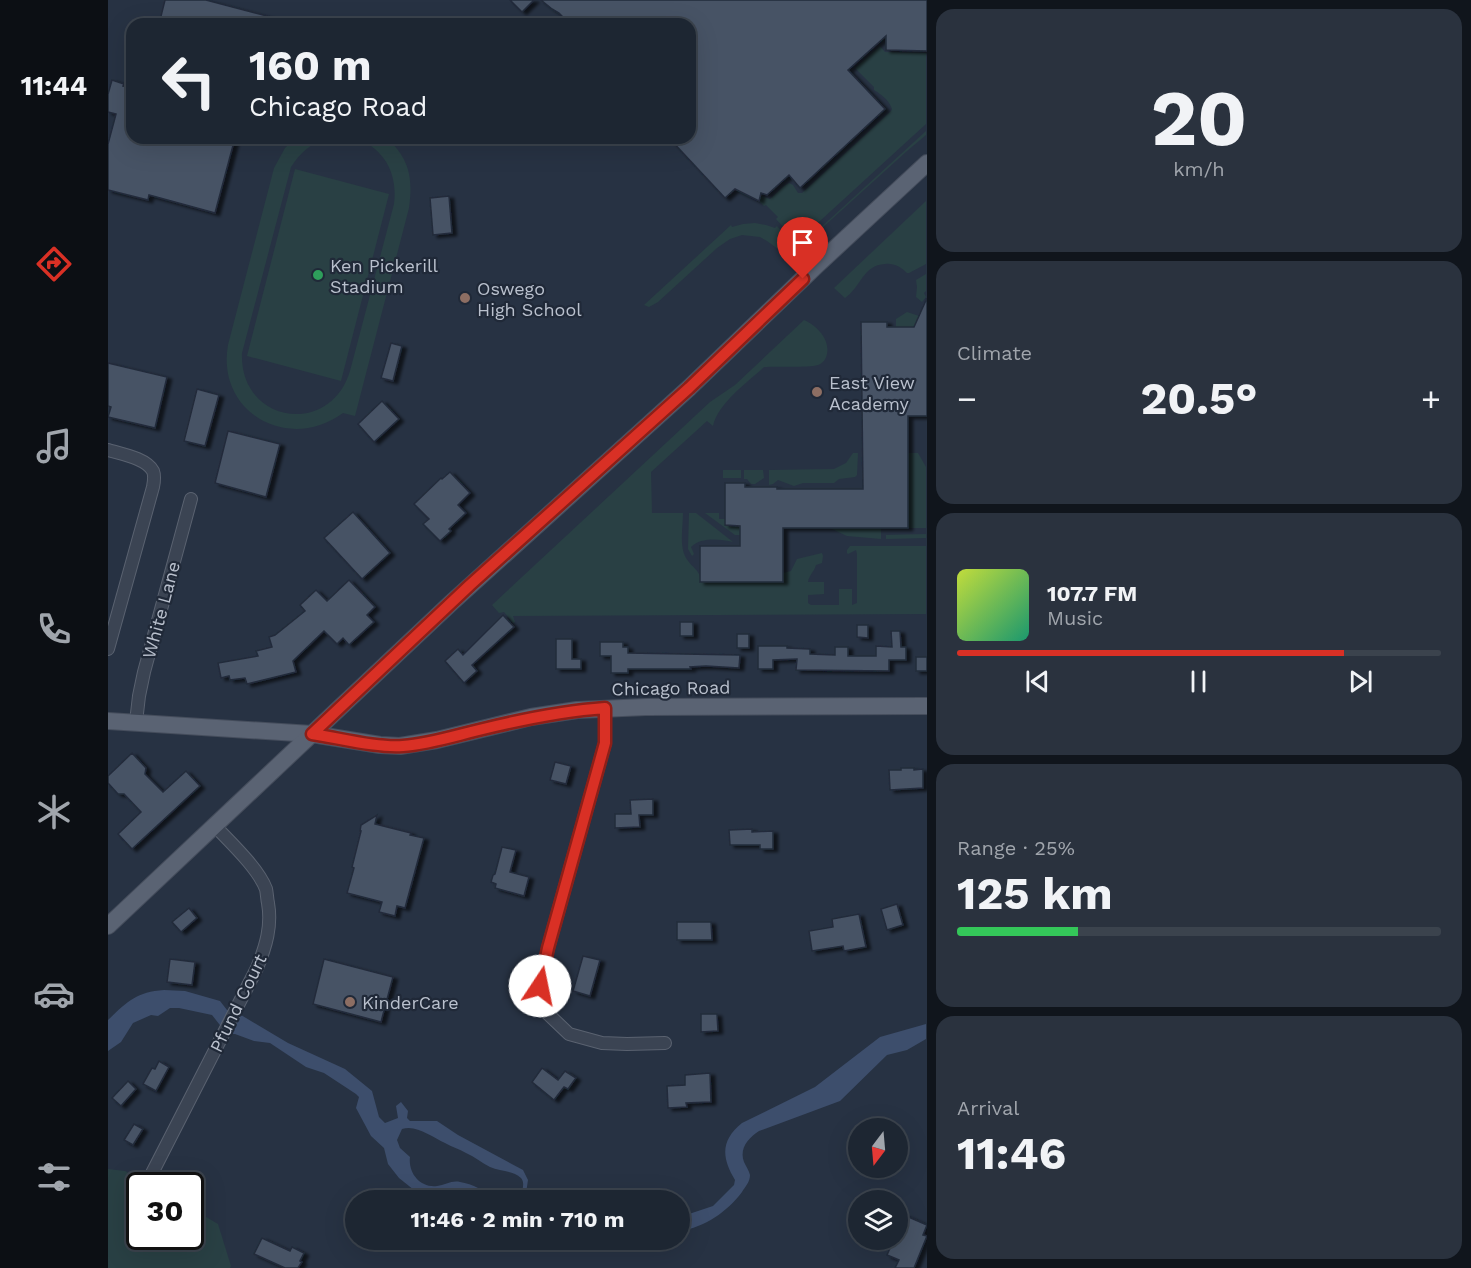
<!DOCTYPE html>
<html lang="en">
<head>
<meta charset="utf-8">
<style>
	:root { --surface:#1d2632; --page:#2a323e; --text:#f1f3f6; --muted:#a0a5ac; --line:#3b434d; --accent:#d93025 }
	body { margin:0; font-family:"Work Sans",sans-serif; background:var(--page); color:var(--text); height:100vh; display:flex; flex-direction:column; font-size:22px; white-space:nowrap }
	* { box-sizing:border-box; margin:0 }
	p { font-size:20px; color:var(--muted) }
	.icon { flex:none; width:33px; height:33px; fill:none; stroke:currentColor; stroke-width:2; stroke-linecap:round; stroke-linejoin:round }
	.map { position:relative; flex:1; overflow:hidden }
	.drawer { display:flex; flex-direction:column; gap:9px; padding:9px; background:#10151c; width:544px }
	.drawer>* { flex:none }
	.top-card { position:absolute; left:18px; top:18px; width:570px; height:126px; border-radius:18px; box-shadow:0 6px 24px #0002,0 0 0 2px var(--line); background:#1d2632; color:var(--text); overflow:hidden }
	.needle { width:39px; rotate:196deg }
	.tools { position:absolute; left:740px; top:1118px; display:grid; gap:12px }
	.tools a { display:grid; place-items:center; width:60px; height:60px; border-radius:50%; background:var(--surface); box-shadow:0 6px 24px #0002,0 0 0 2px var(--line); font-size:30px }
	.speed { position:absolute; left:18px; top:1172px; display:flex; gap:12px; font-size:30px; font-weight:700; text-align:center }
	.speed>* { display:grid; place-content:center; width:78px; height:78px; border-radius:50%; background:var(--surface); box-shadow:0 6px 24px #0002,0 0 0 2px var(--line); line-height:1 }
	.speed .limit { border:3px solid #111; border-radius:9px; background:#fff; color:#111 }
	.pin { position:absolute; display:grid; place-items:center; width:51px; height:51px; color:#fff; margin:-62px -26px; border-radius:50% 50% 50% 0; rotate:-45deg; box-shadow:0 0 6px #0007 }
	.pin .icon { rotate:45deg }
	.me { position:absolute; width:66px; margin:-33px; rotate:11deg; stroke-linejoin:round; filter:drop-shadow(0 0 4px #0008) }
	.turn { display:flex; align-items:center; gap:21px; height:126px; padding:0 24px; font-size:27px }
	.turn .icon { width:78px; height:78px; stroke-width:2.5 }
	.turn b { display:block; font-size:42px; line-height:51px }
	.big { font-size:45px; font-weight:700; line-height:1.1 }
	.drawer .card { flex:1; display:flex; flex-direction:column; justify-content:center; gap:9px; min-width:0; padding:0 21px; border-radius:18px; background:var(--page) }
	.drawer .dial { align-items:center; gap:0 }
	.dial b { font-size:78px; line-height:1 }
	.song { display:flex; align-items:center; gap:18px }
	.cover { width:72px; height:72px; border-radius:9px; background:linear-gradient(135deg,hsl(70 70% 55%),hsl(160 70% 35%)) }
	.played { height:6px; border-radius:3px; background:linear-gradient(90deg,var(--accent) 80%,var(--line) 80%) }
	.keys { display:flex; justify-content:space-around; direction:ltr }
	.heat { display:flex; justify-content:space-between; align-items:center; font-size:33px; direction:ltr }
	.charge { height:9px; border-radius:4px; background:linear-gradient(90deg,#34c759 25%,var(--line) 0) }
	.trip { position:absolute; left:237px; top:1190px; width:345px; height:60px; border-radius:30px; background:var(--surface); box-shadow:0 6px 24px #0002,0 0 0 2px var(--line); font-weight:700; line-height:60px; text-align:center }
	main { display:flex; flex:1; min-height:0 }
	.tabs { display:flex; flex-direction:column; width:108px; justify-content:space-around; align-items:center; background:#0c0f14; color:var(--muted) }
	.tabs .icon { width:42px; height:42px }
	.tabs .current { color:var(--accent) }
	.tabs b { font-size:27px; color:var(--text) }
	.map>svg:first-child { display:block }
</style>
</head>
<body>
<main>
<nav class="tabs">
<b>11:44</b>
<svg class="icon current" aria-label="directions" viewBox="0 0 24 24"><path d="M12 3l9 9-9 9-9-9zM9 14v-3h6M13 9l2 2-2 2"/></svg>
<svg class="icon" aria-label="music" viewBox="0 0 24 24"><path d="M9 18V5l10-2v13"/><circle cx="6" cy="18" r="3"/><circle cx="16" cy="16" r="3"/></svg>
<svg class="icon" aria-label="phone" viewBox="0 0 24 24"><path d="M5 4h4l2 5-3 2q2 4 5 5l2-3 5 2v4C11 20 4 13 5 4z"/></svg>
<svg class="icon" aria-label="climate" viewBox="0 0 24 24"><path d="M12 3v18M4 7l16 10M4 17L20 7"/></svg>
<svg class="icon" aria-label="car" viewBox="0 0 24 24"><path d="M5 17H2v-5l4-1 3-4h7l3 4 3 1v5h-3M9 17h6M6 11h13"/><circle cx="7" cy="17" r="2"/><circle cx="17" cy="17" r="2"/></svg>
<svg class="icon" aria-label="filters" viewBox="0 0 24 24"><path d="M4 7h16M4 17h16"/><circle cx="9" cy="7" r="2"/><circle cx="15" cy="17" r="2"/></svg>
</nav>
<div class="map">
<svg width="819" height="1268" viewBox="0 0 819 1268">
	<defs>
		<filter id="shadow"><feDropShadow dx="4.5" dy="2.5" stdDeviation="1.5" flood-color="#0009"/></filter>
	</defs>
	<rect width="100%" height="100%" fill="#273243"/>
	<g fill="#294044">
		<path d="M772,46l5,6 41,1v71l-129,118 -21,-23 2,-2 -12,-12 -2,1 -5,-5 2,-5 9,3 14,-13 5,-3 4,2 5,8h4l89,-82 1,-2c-3,-9 -11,-15 -18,-19v-3l-19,-19z"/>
		<path d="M818,131v4l-19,16 -107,97v-4l5,-2z"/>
		<path d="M187,138h32c-16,5 -27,15 -36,29l-49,186c-3,70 88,85 108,18l44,-167c4,-31 -10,-56 -39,-66h32c23,22 26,40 22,70l-54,208 -12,-3c-54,40 -127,0 -115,-68l46,-177 11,-20z"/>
		<path d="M187,169l94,25 -48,187 -94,-25z"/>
		<path d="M818,201v63l-17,9h-2c-6,-6 -13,-10 -22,-9 -22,1 -24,23 -40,34l-11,-10z"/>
		<path d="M647,223l11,2 9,3 2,-2 17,19 -7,6 -9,-2 -11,-8 -7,-4 -18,-2 -12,4 -13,9 -59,54 -9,5 -5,-2 87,-80 1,2 11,-3z"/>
		<path d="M818,274v17l-2,2 2,4 -4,5 -6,-5 1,-10 -1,-7z"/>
		<path d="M799,312l12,4 5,11h-28v-8z"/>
		<path d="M696,320c13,6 26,19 23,34 -1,5 -4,9 -9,11 -11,3 -41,1 -54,2 -16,15 -46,36 -51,59l-6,-5 -56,51 1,41h31c0,14 -4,33 3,45 6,10 14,11 15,24h81l1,-9 8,-2 6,-12 25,-6 1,3 -1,7 -6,2c-2,7 -7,10 -8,17h16v12l-16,1v8l3,2h28v-16h13v16l5,-2v-49l-1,-4 -8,4 -1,-1v-3l3,-4h76v68l-413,2 2,6 -2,1 -9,-11 -5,1 -7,-8 218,-203 25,-17z"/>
		<path d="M745,453h5l-1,22 -2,2 -16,2 -5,4h-31l-9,3 -16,-6 -5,4 -4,1v-15l65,-1 12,-6z"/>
		<path d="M800,453h10l8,14v61h-18z"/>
		<rect x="615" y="470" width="18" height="8"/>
		<path d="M636,470h19l1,8 -9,6h-4l-4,-5h-3z"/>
		<path d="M581,513h7l37,29c-13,-3 -32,-5 -42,5l3,7 -2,2 -4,-7z"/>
		<path d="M597,513h14v6h6v6l15,1v9h-5z"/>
		<path d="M722,528h51v11l-34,-3z"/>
		<path d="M818,534v4l-40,1v-4z"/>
		<path d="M0,1169l17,2 25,14h-10v51h50l1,-28 27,16 13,42 -1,2h-122z"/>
	</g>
	<g fill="#3d4e6c">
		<path d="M56,990l21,1 35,10 7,9 14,5 47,28 57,26 27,22 7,26 6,6 13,-5 -2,-12 5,-4 7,9 -1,7 3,3h27l21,14 65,35 5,10 -3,20h-5c1,-7 6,-16 1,-22 -8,-8 -21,-6 -31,-11 -8,-4 -15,-10 -24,-14 -7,-4 -14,-6 -21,-10 -13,-6 -29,-19 -43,-14l-5,11 3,8 10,9c-2,16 10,31 27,29 8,-1 15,-6 23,-4 6,1 13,3 18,6 6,3 9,9 15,11 4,1 10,0 14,1h-38l-13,-3 -23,-1 -19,-6 -15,-12 -11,-14 -4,-16 -13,-12 -15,-28 3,-11 -3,-3 -32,-21 -18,-6 -36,-24 -16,-2 -19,-7h-8l-15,-19 -33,-7h-9l-12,8 -7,-1 -18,8 -12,19 -13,9v-31c19,-18 28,-28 56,-30z"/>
		<path d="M818,1024v15l-19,11 -20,5 -47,46 -81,30c-11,7 -20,18 -15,31 2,4 5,9 6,13 0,7 -5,12 -8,17 -15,20 -37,35 -62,39v-14l33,-11 21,-21 1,-5c-14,-23 -14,-40 7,-57l73,-36 65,-50z"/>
	</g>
	<g fill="#465265" stroke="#222b3a" stroke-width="1.5" filter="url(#shadow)">
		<path d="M57,0h41l80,21v3h-127z"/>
		<path d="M402,0h24l-12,12z"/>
		<path d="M433,0h386v51l-41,-1v-14l-38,34 37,39 -85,79 -11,-13 -22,20 -6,-2 -2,8 -24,-12 -10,9 -56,-60h21v-114h-120l-11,-11 -7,-4z"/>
		<path d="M4,80l12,4 -1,2 9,2v50h103l-20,75 -66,-18 -1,5 -40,-10v-46l8,-30 -8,-2v-18z"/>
		<path d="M341,196l3,37 -19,2 -3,-37z"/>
		<path d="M819,298v118h-19v112h-125v54h-83v-36h40v-20l-15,-1v-42h20v4h32v2h86l-2,-167h26v5h27z"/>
		<path d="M283,343l11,3 -9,35 -12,-3z"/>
		<path d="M0,363l59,14 -12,51 -47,-11 3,-10 -3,-1z"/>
		<path d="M89,389l22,6 -14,51 -21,-5z"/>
		<path d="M274,401l17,18 -25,23 -16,-18z"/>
		<path d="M120,431l52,13 -14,53 -51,-14z"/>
		<path d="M342,472l20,21 -12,12 8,8 -17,16 2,2 -11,10 -17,-17 6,-5 -15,-15 27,-26 1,1z"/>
		<path d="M245,512l37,41 -28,26 -38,-41z"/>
		<path d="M241,580l26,27 -8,8 7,7 -25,23 -6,-7 -6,6 -13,-13 -31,30 3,11 -49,12 -2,-6 -15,2 -1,-4 -8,2 -3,-15 40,-7 -2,-5 16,-4 -3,-10 6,-2 30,-24 -5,-6 16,-15 11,11z"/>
		<path d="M395,615l11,12 -42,38 5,6 -13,12 -19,-22 13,-12 5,6z"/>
		<rect x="572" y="622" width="13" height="14"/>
		<path d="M749,625h11v13l-11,-1z"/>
		<path d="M783,631h9l1,16h5v13h-17v11l-93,-1 1,-11 -24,1v9h-15v-23h29v2l23,1v5l25,1v-8h13v9h28v-10l16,1z"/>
		<rect x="629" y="634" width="12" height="14"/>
		<path d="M448,639h16v20h9v10h-25z"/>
		<path d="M492,642h23v5h5v6l112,2 -1,13 -33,-2 -16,1 1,2h-63v4h-17v-17h-11z"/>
		<rect x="808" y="657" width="11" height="14"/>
		<path d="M24,753l14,15 -1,6 18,18 23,-21 14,15 -68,63 -14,-15 23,-22 -17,-18h-6l-10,-11v-7z"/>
		<path d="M447,762l16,4 -5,18 -16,-4z"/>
		<path d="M793,768h13v2l9,-1v19l-33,2 -1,-20h12z"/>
		<path d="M545,799v16h-14l1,12 -25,1v-14h16l-1,-14z"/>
		<path d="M269,815l-2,9 36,9 -1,2 14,3 -19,70 -8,-2 -2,10 -16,-4 3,-10 -35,-9 7,-25 -2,-1 9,-36h-1l1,-6z"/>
		<path d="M644,829v3l21,-1v18h-13v-4h-30l-1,-15z"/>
		<path d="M394,847l14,3 -6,22 19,5 -5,19 -29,-8 1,-4 -5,-2 2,-7 2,-1z"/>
		<path d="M789,904l6,21 -16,5 -6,-21z"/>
		<path d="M81,908l8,10 -16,14 -9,-10z"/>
		<path d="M751,914l7,33 -22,4 -1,-5 -31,5 -3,-20 24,-4 -1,-8z"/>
		<path d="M569,922h34l1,18h-35z"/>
		<path d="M475,956l17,4 -10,36 -17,-5z"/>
		<path d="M62,959l25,3 -3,23 -25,-3z"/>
		<path d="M216,959l69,18 -12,45 -68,-18z"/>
		<path d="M593,1014h16l1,17 -17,1z"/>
		<path d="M51,1061l10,6 -13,24 -13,-7 9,-16 3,1z"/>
		<path d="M434,1068l16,12 7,-9 11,7 -8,11 -4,-2 -10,13 -22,-18z"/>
		<path d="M602,1073l1,29 -25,1 1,4 -19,1 -1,-22 18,-1v-10z"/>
		<path d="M20,1081l8,8 -15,17 -9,-8z"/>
		<path d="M26,1124l9,5 -10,16 -9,-5z"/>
		<path d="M796,1215l23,10 -4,10 4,1 -13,32h-19l4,-8 -12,-5 7,-16h3v-16l3,1z"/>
		<path d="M154,1238l28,13 2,-4 12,6 -4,8 2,1 -4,6h-13l-31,-14z"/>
	</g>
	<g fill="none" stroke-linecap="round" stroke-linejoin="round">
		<g stroke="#5a6270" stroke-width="14">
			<g id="minor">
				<path d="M0,450c13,4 38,8 45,21 2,5 1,11 0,16l-45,162"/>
				<path d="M497,708v35l-57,205 -8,38 8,28 21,20 33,9 25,1 38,-1"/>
				<path d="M28,722l3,-26 5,-24 47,-173"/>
				<path d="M39,1183l110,-215c9,-22 15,-42 11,-65 -1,-4 -1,-10 -2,-14 -8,-21 -36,-47 -51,-63"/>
			</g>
		</g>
		<g stroke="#454d5c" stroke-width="18">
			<g id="major">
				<path d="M0,721l204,13 68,11 20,1 37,-6 94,-23 46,-7 69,-3 281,-1"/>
				<path d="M0,926l343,-323 238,-215 127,-122 111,-103"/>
			</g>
		</g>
		<use href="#minor" stroke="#3b4453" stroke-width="12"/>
		<use href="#major" stroke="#5a6373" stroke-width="16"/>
	</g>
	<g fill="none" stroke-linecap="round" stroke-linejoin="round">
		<g stroke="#8d1f18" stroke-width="15">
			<path id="route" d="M432,986l8,-38 57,-205v-35c-42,3 -81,11 -122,21 -26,6 -53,15 -80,17 -26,2 -64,-8 -91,-12l158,-149 219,-197 114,-109"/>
		</g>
		<use href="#route" stroke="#d93025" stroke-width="10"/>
	</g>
	<circle fill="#2e9e5b" stroke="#202938" stroke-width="2" cx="210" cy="275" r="6"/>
	<g fill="#8d6e63" stroke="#202938" stroke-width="2">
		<circle cx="357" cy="298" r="6"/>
		<circle cx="709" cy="392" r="6"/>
		<circle cx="242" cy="1002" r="6"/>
	</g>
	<g text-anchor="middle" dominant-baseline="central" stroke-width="4.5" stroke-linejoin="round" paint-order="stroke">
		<g font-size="18" fill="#b9c0cd" stroke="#202938" text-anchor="start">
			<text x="222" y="265">Ken Pickerill<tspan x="222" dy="21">Stadium</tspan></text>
			<text x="369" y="288">Oswego<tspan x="369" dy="21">High School</tspan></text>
			<text x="721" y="382">East View<tspan x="721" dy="21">Academy</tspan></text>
			<text x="254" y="1002">KinderCare</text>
		</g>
		<g font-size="18" fill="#b9c0cd" stroke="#202938">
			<text transform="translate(53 610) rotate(-75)">White Lane</text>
			<text transform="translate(563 688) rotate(-1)">Chicago Road</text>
			<text transform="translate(130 1003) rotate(-64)">Pfund Court</text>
		</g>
	</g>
</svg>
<div class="tools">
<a><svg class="needle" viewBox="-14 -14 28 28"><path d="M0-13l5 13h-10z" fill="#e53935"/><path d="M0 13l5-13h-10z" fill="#a0a5ac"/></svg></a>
<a><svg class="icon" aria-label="layers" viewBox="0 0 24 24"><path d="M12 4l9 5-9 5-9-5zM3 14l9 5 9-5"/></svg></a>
</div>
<div class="speed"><div class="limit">30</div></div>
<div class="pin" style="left:695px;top:279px;background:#d93025"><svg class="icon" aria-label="arrive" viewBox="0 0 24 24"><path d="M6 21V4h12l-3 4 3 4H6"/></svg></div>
<svg class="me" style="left:432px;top:986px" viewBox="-20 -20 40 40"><circle r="19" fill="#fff"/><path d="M0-13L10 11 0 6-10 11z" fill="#d93025"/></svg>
<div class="trip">11:46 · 2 min · 710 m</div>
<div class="top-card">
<div class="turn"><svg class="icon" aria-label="left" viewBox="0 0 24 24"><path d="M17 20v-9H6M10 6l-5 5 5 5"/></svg><div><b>160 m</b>Chicago Road</div></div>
</div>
</div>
<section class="drawer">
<div class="card dial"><b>20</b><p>km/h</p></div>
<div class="card"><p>Climate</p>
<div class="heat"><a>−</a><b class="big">20.5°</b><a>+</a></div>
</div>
<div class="card">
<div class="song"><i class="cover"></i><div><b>107.7 FM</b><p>Music</p></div></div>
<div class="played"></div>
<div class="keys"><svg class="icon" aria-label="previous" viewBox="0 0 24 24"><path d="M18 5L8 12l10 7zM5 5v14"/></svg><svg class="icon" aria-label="pause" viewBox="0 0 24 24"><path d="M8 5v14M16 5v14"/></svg><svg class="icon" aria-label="next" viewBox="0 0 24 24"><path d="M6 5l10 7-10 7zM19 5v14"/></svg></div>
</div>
<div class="card"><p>Range · 25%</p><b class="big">125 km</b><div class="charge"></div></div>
<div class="card"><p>Arrival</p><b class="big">11:46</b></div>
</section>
</main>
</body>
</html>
